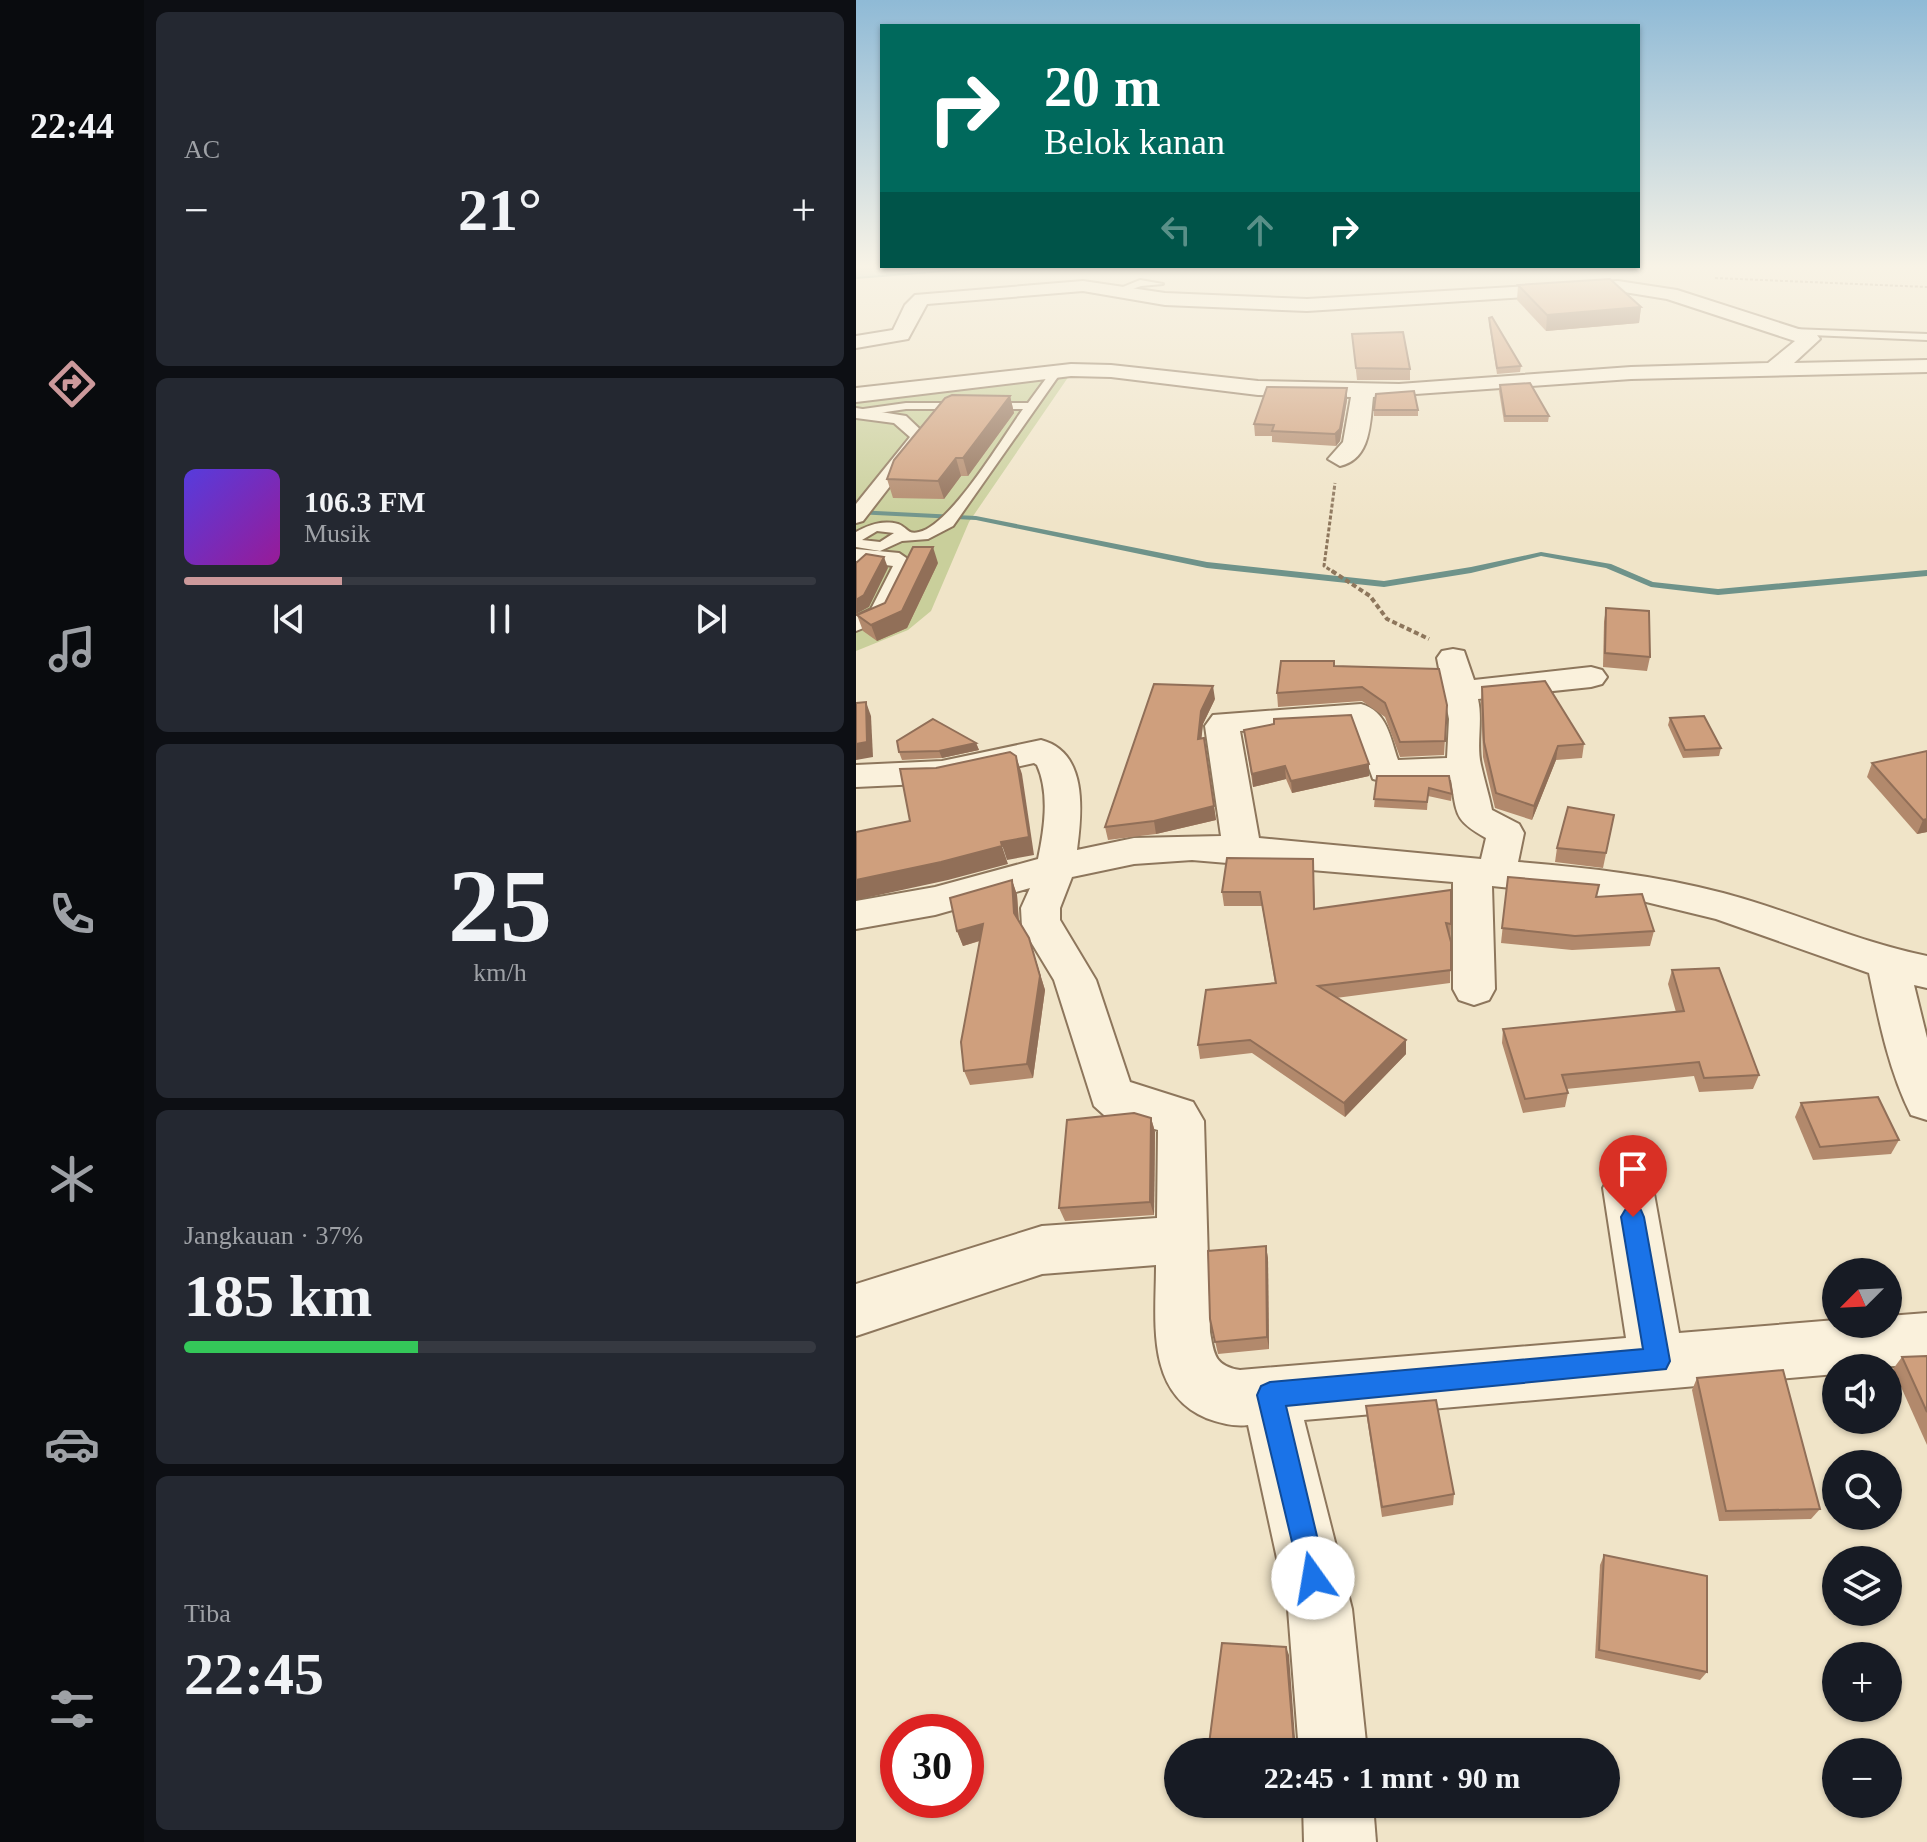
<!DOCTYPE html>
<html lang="id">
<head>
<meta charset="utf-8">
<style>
	:root { --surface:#171b24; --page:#242831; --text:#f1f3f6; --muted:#9ea1a6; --line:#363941; --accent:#cc999b }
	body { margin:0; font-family:"Times New Roman",serif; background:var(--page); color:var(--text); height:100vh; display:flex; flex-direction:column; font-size:30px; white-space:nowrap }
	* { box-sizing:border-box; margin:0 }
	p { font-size:26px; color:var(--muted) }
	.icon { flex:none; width:44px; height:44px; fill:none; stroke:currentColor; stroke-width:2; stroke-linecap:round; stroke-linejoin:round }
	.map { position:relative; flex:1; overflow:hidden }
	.details { display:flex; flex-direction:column; gap:12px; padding:12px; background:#0d0f14; width:712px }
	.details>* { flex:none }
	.banner { position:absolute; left:24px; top:24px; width:760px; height:244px; border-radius:0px; box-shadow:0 2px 6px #0004; background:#00695c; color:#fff; overflow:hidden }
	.needle { width:52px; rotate:246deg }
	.buttons { position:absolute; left:966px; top:1258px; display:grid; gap:16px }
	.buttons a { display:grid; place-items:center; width:80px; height:80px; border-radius:50%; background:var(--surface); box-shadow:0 2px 6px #0004; font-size:40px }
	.speed { position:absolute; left:24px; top:1714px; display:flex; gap:16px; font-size:40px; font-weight:700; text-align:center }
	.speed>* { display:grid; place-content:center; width:104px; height:104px; border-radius:50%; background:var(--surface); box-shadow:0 2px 6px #0004; line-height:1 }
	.speed .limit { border:12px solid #d22; background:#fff; color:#111 }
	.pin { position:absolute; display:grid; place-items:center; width:68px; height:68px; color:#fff; margin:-82px -34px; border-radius:50% 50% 50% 0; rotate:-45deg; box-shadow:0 0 8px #0007 }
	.pin .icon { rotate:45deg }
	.me { position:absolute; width:88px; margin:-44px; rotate:347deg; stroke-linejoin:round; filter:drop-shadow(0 0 6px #0008) }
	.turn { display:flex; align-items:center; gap:28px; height:168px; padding:0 32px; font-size:36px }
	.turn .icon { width:104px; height:104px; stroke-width:2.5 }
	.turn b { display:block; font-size:56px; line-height:68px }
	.lanes { display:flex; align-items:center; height:76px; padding:0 32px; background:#0003; justify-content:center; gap:40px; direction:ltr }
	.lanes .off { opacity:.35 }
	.big { font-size:60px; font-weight:800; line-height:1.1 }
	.details .tile { flex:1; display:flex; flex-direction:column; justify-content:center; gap:12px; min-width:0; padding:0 28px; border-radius:12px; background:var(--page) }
	.details .dial { align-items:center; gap:0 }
	.dial b { font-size:104px; line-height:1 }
	.song { display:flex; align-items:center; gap:24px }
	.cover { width:96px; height:96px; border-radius:12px; background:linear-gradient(135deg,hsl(250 70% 55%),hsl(300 70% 35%)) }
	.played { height:8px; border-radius:4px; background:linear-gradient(90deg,var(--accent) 25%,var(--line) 25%) }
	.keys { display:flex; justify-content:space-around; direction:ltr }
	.heat { display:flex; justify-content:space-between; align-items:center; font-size:44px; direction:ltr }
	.charge { height:12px; border-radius:6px; background:linear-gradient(90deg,#34c759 37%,var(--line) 0) }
	.trip { position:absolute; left:308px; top:1738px; width:456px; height:80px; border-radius:40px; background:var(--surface); box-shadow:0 2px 6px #0004; font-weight:800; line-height:80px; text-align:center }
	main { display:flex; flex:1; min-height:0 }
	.tab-bar { display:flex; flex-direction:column; width:144px; justify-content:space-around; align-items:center; background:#090b0e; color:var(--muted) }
	.tab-bar .icon { width:56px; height:56px }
	.tab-bar .current { color:var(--accent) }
	.tab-bar b { font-size:36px; color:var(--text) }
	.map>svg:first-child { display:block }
</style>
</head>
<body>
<main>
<nav class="tab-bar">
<b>22:44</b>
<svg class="icon current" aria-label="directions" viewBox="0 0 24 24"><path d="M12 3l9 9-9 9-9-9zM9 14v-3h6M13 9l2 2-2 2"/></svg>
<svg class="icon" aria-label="music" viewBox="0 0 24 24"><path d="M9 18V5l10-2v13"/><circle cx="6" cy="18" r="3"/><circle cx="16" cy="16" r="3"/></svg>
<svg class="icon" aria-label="phone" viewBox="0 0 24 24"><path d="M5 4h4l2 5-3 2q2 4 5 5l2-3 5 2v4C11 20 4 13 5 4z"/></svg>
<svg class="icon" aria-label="climate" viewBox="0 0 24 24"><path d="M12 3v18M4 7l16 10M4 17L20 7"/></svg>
<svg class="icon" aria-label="car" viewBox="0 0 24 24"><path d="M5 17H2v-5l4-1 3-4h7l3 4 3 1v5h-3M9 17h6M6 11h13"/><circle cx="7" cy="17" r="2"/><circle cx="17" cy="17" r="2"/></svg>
<svg class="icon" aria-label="filters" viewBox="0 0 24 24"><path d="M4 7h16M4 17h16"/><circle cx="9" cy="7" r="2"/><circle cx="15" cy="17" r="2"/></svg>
</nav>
<section class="details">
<div class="tile"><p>AC</p>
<div class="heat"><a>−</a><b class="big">21°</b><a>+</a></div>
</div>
<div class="tile">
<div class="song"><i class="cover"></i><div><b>106.3 FM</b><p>Musik</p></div></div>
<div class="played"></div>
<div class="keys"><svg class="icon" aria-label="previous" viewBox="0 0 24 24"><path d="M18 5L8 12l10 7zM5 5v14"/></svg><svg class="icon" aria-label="pause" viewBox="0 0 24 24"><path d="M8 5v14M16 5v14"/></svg><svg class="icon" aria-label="next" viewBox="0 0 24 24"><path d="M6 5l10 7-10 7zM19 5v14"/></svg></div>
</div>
<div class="tile dial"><b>25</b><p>km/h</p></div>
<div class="tile"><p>Jangkauan · 37%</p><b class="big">185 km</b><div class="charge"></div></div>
<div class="tile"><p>Tiba</p><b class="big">22:45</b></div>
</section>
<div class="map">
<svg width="1071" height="1842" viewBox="0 0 1071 1842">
	<rect width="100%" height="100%" fill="#f0e4c8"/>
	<path fill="#c9cf9b" d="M215,373l-102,149 -38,89 -23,19 -52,21v-253z"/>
	<path fill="#a9c4bc" stroke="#6f938a" stroke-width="2" d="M0,265l151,1 -151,12z"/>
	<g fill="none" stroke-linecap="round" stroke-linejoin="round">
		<path fill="#6f938a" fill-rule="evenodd" d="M0,510l120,6 231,46 177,19 87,-14 70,-15 70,12 42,18 65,7 209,-19v6l-209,19 -67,-8 -45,-19 -65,-12 -70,17 -87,14 -177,-19 -231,-48 -120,-6z"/>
		<g stroke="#8d765c" stroke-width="4">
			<g id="service">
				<path d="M284,280l23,4 -22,2 -23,8 -5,-3z"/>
				<path d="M936,329l135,5v6l-139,-6z"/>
				<path d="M197,369l9,2 -109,155 -25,13 -26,2 -22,10 -24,-4v-15c13,-7 26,-12 42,-8 9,3 9,11 21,8 32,-7 83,-94 104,-123h-117l-48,7 -2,-6 50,-7h122zM21,531l17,2 -14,9 -18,-2z"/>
			</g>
		</g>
		<g stroke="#8d765c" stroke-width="4">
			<g id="pedestrian">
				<path d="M0,408l50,8 22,21 -65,84 -7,2v-19l54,-67 -16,-14 -38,-5z"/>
				<path d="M0,549l43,4 16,11 -27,54 -32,13v-15l15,-7 22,-43 -37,-5z"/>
			</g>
		</g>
		<g stroke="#8d765c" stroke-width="4">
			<g id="minor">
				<path d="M227,281l82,12 142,6 311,-18 59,9 140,45 3,4 -26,24 133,-3v12l-296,7 -258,18c-3,26 -2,62 -33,69l-12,-7 15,-17 8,-45 -93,-2 -147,-18 -40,-1 -215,26v-14l215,-24 40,1 147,16 141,3 232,-17 137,-4 27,-22 -128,-42 -49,-8 -311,20 -142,-6 -82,-14 -156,13 -19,35 -52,9v-12l37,-6 12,-25 10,-10z"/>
				<path d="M597,649l11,2 10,29 117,-13 11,3 5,7 -5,7 -11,3 -113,12c5,22 -2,45 3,66 3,14 8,30 11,45l27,14 5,9 -6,29c70,6 137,13 205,31 69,18 134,49 204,63v32l-13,-3 13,53v82l-16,-5c-22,-44 -32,-94 -42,-142l-153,-54 -74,-18 -150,-15 3,103 -6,11 -15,5 -15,-5 -6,-11v-107l-261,-22 -58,4 -62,13 -12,31v12l36,60 34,102 63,20 11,19 6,211c4,23 5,34 30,38l386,-32 -23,-150 8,-15 17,-7 17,7 8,15 26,145 157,-13v4h52v-8l39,-3v52l-91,3v6l-532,46 48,189 15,143h-68l-11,-143 -40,-184c-14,2 -28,-2 -42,-7 -61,-26 -50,-97 -50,-153l-114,9 -186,62v-52l186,-58 115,-8 1,-88 -54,-15 -10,-9 -40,-126 -32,-53 -1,-19 9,-20 -95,27 -79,14v-28l79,-14 103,-28c6,-29 12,-65 -1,-94l-3,-2 -92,20 -86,4v-22l86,-4 99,-21c47,12 41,72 36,110l57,-12 87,-2 -16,-110 8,-11 148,-11c26,7 29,33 37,56l49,-2 2,-39 -12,-61 5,-7zM497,724l20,55 12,3 66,-2c6,35 3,40 35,58l-5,21 -222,-21 -19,-107z"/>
				<path d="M447,1804h70l3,38h-72z"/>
			</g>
		</g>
		<path stroke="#8d765c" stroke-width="2" stroke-dasharray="3 2" stroke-linecap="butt" d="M859,278l212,9"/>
		<path stroke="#8d765c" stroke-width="3" stroke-dasharray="4 2" stroke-linecap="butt" d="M479,573l-11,-7 11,-83"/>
		<path stroke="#8d765c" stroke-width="4" stroke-dasharray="5 3" stroke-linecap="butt" d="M476,571l38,25 17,23 42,20"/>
		<use href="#service" fill="#faf1dc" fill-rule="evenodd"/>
		<use href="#pedestrian" fill="#faf1dc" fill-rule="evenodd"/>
		<use href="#minor" fill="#faf1dc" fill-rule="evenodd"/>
	</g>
	<g fill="#b2896c">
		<path d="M662,285l123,22 -2,16 -93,8 -29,-31z"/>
		<path d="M633,318l32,48 -1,6 -23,2 -8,-51z"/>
		<path d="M496,334l58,35v11h-53z"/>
		<path d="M644,385l49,31 -1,6h-44l-5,-31z"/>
		<path d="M154,396l4,17 -46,63h-7l-17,23 -51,-1 -6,-19z"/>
		<path d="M491,400l-7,41 -4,5 -64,-4v-6h-17l-1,-12z"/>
		<rect x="518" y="410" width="44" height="6"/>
		<path d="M82,563l-31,65 -30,13 -14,-10 -6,-16 28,-12z"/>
		<path d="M750,608l44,49 -3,14 -44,-4 1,-45z"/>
		<path d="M478,666l113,39 -3,50 -44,2 -15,-40 -23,-16 -84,6 -1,-14z"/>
		<path d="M626,687l102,57 -2,14 -26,2 -24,60 -37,-12 -12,-51 -2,-55z"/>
		<path d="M359,699l-12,25 -2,14h3l12,82 -60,14 -48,6 -3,-13z"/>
		<path d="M814,718l51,30 -2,8 -36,2 -15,-33z"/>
		<path d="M388,730l125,46 -77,17 -6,-14 -33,8z"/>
		<path d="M120,743l3,7 -37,8 -40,2 -3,-8z"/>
		<path d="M1071,751v81l-10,2 -50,-57 5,-14z"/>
		<path d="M521,776l75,18 -1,7 -23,-5 -1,14 -53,-3z"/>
		<path d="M758,815l-11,53 -48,-6 2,-14z"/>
		<path d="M457,859l2,50 136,15 -1,59 -114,15 70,42v14l-61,63 -93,-64 -52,6 -2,-14 77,-62 -13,-77h-38l-2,-14z"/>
		<path d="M652,877l88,20 58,34 -4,15 -78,4 -71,-7z"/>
		<path d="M156,880l5,15 2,25 10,18 16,52 -12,88 -63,7 -6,-14 16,-130 -17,5 -6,-15z"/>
		<path d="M816,970l87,105 -6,14 -54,3 -5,-16 -128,13 2,4 -3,14 -42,6 -21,-70 1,-14 173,-17 -8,-28z"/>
		<path d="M945,1103l98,37 -8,14 -78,6 -18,-43z"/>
		<path d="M295,1118l4,14 -1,83 -89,6 -6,-13z"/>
		<path d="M410,1246l2,13 1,90 -51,5 -8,-35z"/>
		<path d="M1071,1356v89l-34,-76 9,-12z"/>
		<path d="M841,1378l123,131 -9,10 -92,2 -27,-131z"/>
		<path d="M510,1406l88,88 -1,11 -71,12 -15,-99z"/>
		<path d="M748,1555l103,117 -7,8 -105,-22 5,-93z"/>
	</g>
	<g fill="#916f58">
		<path d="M785,307l-2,16 -93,8 1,-16z"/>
		<path d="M491,388v12l-7,41 -4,5 -1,-12z"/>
		<path d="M154,396l4,17 -46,63 -5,-18z"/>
		<path d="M100,458l5,18 -17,23 -6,-18z"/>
		<path d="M77,547l5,16 -31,65 -30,13 -6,-16z"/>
		<path d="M28,557l4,11 -19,39 -13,7v-14z"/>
		<path d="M357,686l2,13 -12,25 -3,29 -2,-14 3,-28z"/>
		<path d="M10,702l5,14 2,41 -17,3v-16z"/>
		<path d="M120,743l3,7 -37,8 -3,-7z"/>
		<path d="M702,746l-2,14 -24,60 2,-14z"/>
		<path d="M160,756l6,18 12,81 -27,5 -6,-18z"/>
		<path d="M513,764v12l-77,17 -1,-12z"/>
		<path d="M429,766l1,13 -33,8 -1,-13z"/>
		<path d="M358,806l2,14 -60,14 -2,-13z"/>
		<path d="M1071,819v13l-10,2 6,-14z"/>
		<path d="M146,846l6,18 -60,16 -92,20v-20z"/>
		<path d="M156,880l5,15 2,32 -5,-14z"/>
		<path d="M127,924l5,14 -25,8 -6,-15z"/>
		<path d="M173,938l16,52 -12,88 -6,-14z"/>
		<path d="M550,1040v14l-61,63 -1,-14z"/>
		<path d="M295,1118l4,14 -1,83 -4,-13z"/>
		<path d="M410,1246l2,13 1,90 -2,-12z"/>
		<path d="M430,1647l3,8 7,97 -2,-6z"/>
	</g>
	<g fill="#cf9f7d" stroke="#916f58" stroke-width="2">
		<path d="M754,279l31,28 -94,8 -29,-30z"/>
		<path d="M636,317l29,49 -24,2 -8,-50z"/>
		<path d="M547,332l7,37 -54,-1 -4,-34z"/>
		<path d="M674,383l19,33h-44l-5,-31z"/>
		<path d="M411,387l80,1 -7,41 -5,5 -63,-3 2,-6 -20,-1z"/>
		<path d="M558,391l4,19h-44l2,-16z"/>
		<path d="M96,395l58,1 -47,62h-7l-18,23 -51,-2 7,-19 51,-62z"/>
		<path d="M57,547h20l-31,64 -31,14 -14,-10 28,-12z"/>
		<path d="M10,554l18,3 -20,38 -8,5v-37z"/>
		<path d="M750,608l43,3 1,46 -45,-4z"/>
		<path d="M425,661h53v5l105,3 8,36 -2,36 -45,1 -15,-39 -23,-16 -85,6z"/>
		<path d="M689,681l39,63 -26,2 -24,60 -38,-13 -12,-51 -2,-55z"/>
		<path d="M298,684l59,2 -12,25 -3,28 6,-1 10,68 -60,15 -49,6z"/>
		<path d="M10,702l1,40 -11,2v-41z"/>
		<path d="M495,715l18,49 -78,17 -6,-15 -33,8 -8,-44 30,-6v-5z"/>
		<path d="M848,716l17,32 -36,2 -15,-32z"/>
		<path d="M77,719l43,24 -37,8 -40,1 -2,-11z"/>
		<path d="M1071,751v68l-4,1 -51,-57z"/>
		<path d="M154,752l6,4 13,81 -28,5 1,4 -61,16 -85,18v-48l54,-11 -10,-52 36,-1z"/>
		<path d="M521,776h72l3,18 -23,-6 -2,14 -53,-3z"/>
		<path d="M712,807l46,8 -8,38 -49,-5z"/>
		<path d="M371,858l86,1 1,50 137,-19v34l-5,-1 5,19v28l-133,16 88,54 -62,63 -94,-63 -52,5 8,-55 70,-7 -16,-91h-38z"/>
		<path d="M652,877l91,8 -3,12 46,-3 12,37 -79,5 -73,-8z"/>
		<path d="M156,880l2,33 15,25 11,38 -13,88 -63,7 -3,-29 22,-118 -26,7 -7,-33z"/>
		<path d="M863,968l40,107 -55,3 -5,-16 -137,13 6,18 -43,6 -22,-70 181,-18 -12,-41z"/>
		<path d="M1022,1097l21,43 -79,7 -19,-44z"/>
		<path d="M278,1113l17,5 -1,84 -91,6 8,-88z"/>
		<path d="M410,1246l1,91 -52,5 -5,-23 -2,-68z"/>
		<path d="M1071,1356v56l-25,-55z"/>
		<path d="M927,1370l37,139 -94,2 -29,-133z"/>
		<path d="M580,1400l18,94 -72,13 -16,-101z"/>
		<path d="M748,1555l103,21v96l-108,-22z"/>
		<path d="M366,1643l64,4 8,99 18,3 -1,3h-103z"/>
	</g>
	<linearGradient id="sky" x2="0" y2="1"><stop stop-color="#8fbad6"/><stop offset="0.51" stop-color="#f8f3e6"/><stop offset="1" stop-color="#f8f3e6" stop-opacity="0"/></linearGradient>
	<rect width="1071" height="523" fill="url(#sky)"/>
	<path fill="#1a73e8" stroke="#114b97" stroke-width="2" d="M777,1207l8,3 3,7 26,144 -4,8 -380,37 41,172 -4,10 -10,5 -10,-5 -46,-193 4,-9 9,-4 373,-33 -22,-132 4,-7z"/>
</svg>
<div class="buttons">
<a><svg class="needle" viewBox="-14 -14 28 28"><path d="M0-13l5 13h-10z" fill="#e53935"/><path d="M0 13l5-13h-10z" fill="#9ea1a6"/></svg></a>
<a><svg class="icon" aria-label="sound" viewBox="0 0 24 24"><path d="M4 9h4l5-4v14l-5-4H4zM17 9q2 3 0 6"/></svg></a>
<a><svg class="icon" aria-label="search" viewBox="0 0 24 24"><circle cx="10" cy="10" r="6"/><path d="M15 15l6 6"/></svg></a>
<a><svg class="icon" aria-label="layers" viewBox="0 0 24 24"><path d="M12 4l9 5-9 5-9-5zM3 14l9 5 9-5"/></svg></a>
<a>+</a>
<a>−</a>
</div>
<div class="speed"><div class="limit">30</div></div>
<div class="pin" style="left:777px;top:1217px;background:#d93025"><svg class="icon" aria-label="arrive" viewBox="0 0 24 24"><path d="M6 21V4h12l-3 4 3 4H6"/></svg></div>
<svg class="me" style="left:457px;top:1578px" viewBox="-20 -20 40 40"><circle r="19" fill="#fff"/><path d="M0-13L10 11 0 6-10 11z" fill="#1a73e8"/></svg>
<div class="trip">22:45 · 1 mnt · 90 m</div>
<div class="banner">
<div class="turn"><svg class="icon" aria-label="right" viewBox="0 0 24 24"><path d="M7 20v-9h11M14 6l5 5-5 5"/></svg><div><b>20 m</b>Belok kanan</div></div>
<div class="lanes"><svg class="icon off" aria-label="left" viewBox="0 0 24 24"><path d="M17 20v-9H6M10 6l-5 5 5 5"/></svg><svg class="icon off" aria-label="ahead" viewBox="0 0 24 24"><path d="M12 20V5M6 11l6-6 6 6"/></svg><svg class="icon" aria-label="right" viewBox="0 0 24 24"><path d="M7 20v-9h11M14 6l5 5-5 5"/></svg></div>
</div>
</div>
</main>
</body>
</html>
